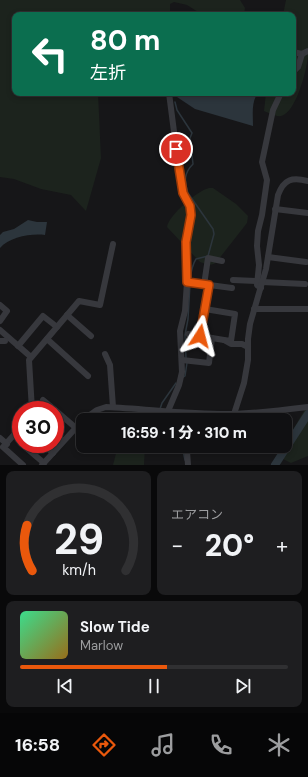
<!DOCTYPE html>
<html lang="ja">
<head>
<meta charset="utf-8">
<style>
	:root { --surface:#101012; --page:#1e1e20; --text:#f1f3f6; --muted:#9c9d9f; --line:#303032; --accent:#ea580c }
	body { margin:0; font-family:"DM Sans","Noto Sans JP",sans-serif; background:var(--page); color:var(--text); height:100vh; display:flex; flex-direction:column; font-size:15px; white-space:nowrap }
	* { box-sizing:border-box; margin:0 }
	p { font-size:13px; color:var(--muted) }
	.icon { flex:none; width:22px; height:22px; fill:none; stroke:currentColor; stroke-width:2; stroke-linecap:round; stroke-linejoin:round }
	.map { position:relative; height:465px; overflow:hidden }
	.panel { display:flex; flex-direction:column; gap:6px; padding:6px; background:#09090a; flex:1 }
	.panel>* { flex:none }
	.top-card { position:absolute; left:12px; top:12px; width:284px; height:84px; border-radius:8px; box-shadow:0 2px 6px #0003,0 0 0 1px var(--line); background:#0b6e4f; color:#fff; overflow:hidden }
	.speed { position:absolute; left:12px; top:401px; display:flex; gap:8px; font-size:20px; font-weight:700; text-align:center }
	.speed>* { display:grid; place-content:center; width:52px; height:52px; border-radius:50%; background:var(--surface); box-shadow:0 2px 6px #0003,0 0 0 1px var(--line); line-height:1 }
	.speed .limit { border:6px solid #d22; background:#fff; color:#111 }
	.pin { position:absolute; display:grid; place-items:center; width:34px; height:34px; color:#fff; margin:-17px; border:2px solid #fff; border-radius:50%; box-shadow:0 1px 4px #0007 }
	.me { position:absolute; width:44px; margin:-22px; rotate:9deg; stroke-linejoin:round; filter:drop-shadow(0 0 3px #0008) }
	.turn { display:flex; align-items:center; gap:14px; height:84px; padding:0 12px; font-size:18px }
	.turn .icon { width:52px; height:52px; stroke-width:2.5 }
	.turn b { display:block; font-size:28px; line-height:34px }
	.big { font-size:30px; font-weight:800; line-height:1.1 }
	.panel .tile { flex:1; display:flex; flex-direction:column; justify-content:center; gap:6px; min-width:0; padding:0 14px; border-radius:8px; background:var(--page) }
	.panel .dial { align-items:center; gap:0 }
	.dial svg { height:104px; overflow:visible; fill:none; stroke:var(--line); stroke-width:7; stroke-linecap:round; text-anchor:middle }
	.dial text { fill:var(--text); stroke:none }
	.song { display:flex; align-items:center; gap:12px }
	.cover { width:48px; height:48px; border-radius:6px; background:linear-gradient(135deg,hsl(150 70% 55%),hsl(40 70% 35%)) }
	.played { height:4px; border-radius:2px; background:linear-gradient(90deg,var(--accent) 55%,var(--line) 55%) }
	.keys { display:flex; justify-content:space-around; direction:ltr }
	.heat { display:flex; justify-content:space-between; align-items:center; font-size:22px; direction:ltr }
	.panel .tiles { flex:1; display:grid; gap:6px; grid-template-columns:1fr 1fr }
	.tile:last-child { grid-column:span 2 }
	.trip { position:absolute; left:76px; top:413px; width:216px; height:40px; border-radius:8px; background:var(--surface); box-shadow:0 2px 6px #0003,0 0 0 1px var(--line); font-weight:800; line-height:40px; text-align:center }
	.menu { display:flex; height:64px; justify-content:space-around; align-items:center; background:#060607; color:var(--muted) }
	.menu .icon { width:28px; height:28px }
	.menu .on { color:var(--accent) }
	.menu b { font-size:18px; color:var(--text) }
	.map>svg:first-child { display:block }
</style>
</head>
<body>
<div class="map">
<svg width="308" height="465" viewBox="0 0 308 465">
	<rect width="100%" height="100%" fill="#161618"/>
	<g fill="#1c231d">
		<path d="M0,0h240l5,8 -1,7h-41l-16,-10 -13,-3 -4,2v11h-155v78h83l3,65 -15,53 -15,-16 -30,-6 -27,-10 -14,-2z"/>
		<path d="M286,0h22c0,18 0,38 0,56 -1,13 -12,57 -27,60 -5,1 -12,-3 -17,-5l2,-18h27v-78h-10z"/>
		<path d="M209,188h4l23,16 12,12 -1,7 -29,37 -4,4 -5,1 -9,-3 -33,-35c1,-11 31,-37 42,-39z"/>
		<path d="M308,404v52l-17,7 -8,-4 -1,-2 5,-17z"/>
		<path d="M118,446h27l-1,19h-31z"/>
	</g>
	<g fill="#2c353c">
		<path d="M174,93h84c-7,9 -5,22 -5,33l-58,-17 -21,-14z"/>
		<path d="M28,220l9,2h10l-2,13c-13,-2 -36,2 -45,13v-13l3,-3 11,-3z"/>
	</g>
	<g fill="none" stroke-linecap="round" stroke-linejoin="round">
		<g stroke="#2c353c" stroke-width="1.5">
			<path d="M175,102l2,8 15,23 -2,5 3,26c-9,9 -9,17 -5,29l25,36 1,5 -6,22 -12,3c-4,6 -5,13 -6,21"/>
			<path d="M186,358l-1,-23 3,-16 2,-35"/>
			<path d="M182,378l3,-2 2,-13"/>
			<path d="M160,409l2,-6 14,-20"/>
			<path d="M156,420l3,-8"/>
			<path d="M182,446l1,4 2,10"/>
		</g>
		<path stroke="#2c353c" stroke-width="8" d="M275,465l33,-51"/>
		<g stroke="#37383d" stroke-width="6">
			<path d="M293,52l9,2 6,-3"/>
			<path d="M293,72l5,-5 4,-13"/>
			<path d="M169,93l12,93 2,7 7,13 1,9 -5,27 1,40 -2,29 -5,20 2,41 -3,13 -11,26 3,9"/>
			<path d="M275,209l33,4"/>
			<path d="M268,257l38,5"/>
			<path d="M233,280l24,1"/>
			<path d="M187,282l45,6"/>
			<path d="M262,282l43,2"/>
			<path d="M204,285l4,-27 14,3"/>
			<path d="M261,288l-4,-3 2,-20 -2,-19 1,-15 4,-16 5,-35 -5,-18 11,-52 8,-17"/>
			<path d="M0,305l7,6 -7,10"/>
			<path d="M205,309l30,5 -4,27 -7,-1"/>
			<path d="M254,309h54"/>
			<path d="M67,315l24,21"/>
			<path d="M0,330l31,27"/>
			<path d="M188,334l36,6 7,4h11l6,3"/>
			<path d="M200,336l9,-51"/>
			<path d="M47,339l41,37"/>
			<path d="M0,341h5"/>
			<path d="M18,346l25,-30 14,11"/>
			<path d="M105,354l5,11 3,42"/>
			<path d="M182,360l27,3 3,-25"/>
			<path d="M43,400l12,10"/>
			<path d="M32,410l-3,-50 50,-59 21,4 13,-61"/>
			<path d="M55,410l21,18"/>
			<path d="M234,414l10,-31 4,-23v-21l2,-15 16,-55 12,-74c6,-16 14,-18 30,-14"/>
			<path d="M83,420l14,-10 9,-3c43,2 86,8 129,7 24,-1 49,-4 73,-7"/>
			<path d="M21,427l-18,20 20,18"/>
			<path d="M55,434l8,7"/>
			<path d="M0,438l7,6"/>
			<path d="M26,444l-2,2 20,17"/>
			<path d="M43,444l10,9"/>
			<path d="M185,446l2,5 1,14"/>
			<path d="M42,465l41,-45"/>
		</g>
	</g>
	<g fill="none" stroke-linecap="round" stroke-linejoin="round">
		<g stroke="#983908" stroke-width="10">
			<path id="route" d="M176,149l7,44 7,13 1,9 -5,27 1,40 22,3 -9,51"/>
		</g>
		<use href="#route" stroke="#ea580c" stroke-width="7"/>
	</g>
</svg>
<div class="speed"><div class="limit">30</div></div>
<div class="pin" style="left:176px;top:149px;background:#d93025"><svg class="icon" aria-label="arrive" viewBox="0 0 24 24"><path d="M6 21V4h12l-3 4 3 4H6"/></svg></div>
<svg class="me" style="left:200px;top:336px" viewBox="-20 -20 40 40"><path d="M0-17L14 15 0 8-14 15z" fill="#ea580c" stroke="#fff" stroke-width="4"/></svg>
<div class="trip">16:59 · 1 分 · 310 m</div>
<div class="top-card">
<div class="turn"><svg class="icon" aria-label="left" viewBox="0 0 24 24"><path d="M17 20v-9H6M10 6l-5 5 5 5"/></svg><div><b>80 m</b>左折</div></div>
</div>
</div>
<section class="panel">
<div class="tiles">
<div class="tile dial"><svg viewBox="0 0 100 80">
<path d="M14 69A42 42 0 1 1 86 69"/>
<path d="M14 69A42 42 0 0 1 10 34" stroke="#ea580c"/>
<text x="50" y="56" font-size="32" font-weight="700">29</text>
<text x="50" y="72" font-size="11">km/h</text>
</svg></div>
<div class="tile"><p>エアコン</p>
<div class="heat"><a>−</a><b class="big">20°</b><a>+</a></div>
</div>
<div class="tile">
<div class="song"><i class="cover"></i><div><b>Slow Tide</b><p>Marlow</p></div></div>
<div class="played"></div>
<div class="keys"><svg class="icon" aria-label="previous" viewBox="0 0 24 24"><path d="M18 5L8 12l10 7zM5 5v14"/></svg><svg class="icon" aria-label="pause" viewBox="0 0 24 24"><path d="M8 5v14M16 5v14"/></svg><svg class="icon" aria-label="next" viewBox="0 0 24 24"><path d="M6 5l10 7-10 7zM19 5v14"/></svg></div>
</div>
</div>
</section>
<nav class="menu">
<b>16:58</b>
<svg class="icon on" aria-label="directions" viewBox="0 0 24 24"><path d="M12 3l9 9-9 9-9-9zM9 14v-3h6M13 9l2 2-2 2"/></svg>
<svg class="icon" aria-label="music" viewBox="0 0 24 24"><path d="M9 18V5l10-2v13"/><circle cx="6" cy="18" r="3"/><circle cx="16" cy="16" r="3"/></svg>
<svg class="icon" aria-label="phone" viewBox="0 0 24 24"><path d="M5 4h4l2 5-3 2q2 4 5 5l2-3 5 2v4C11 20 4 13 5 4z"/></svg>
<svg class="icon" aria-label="climate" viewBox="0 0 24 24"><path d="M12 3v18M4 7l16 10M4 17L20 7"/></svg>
</nav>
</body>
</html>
